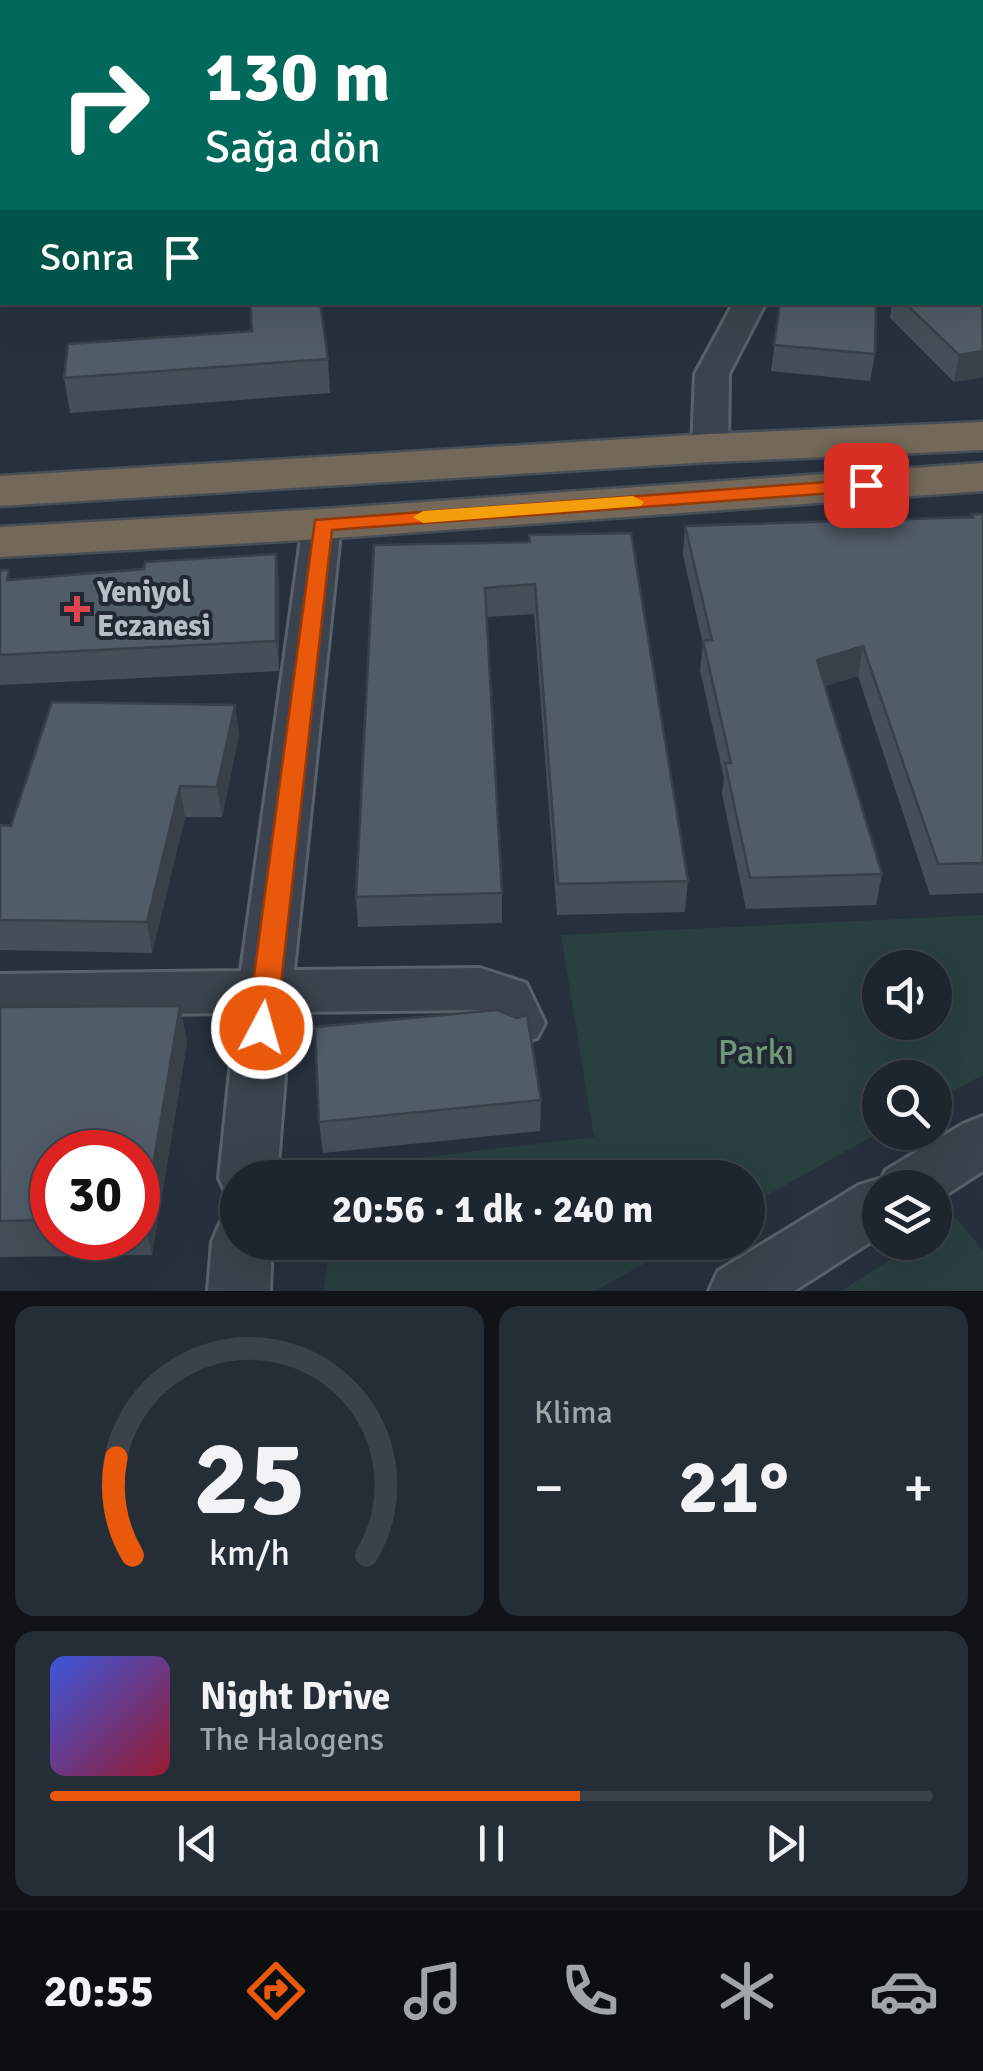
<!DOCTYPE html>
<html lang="tr">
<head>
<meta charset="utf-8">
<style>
	:root { --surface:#1d252e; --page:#252d36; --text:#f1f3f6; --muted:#a0a5aa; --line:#3b424a; --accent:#ea580c }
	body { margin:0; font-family:Signika,sans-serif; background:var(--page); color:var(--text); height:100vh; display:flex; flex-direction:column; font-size:38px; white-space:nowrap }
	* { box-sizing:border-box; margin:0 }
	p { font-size:32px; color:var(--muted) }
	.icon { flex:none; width:55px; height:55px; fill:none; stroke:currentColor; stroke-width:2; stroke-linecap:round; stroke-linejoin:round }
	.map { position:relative; height:1291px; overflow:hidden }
	.side { display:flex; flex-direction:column; gap:15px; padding:15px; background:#101419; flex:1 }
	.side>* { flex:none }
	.banner { position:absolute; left:0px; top:0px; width:985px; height:305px; box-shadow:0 10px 40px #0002,0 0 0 2px var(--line); background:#00695c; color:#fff; overflow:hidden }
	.fabs { position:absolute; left:862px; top:950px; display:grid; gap:20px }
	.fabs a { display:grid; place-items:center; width:90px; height:90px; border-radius:50%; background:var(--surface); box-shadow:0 10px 40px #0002,0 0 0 2px var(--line); font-size:50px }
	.speed { position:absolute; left:30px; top:1130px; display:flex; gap:20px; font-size:50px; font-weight:700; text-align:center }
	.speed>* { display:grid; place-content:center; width:130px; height:130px; border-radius:50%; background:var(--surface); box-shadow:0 10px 40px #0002,0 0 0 2px var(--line); line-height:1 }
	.speed .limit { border:15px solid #d22; background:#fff; color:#111 }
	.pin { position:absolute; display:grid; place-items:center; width:85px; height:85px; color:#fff; margin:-42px; border-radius:20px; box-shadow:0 5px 15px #0006 }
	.me { position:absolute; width:110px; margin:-55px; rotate:6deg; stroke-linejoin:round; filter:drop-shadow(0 0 8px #0008) }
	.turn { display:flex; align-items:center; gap:35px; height:210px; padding:0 40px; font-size:45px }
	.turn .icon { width:130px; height:130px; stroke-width:2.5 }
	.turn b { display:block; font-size:70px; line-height:85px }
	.then { display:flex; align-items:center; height:95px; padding:0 40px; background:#0003; gap:20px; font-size:38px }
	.big { font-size:75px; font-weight:700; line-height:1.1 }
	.side .card { flex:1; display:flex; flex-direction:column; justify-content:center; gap:15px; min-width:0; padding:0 35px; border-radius:20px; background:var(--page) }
	.side .dial { align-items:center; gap:0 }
	.dial svg { height:260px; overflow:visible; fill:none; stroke:var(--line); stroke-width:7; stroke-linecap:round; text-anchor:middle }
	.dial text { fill:var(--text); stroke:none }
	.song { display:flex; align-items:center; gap:30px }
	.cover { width:120px; height:120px; border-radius:15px; background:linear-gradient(135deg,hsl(230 70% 55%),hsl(350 70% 35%)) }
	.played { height:10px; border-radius:5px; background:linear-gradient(90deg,var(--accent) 60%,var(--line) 60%) }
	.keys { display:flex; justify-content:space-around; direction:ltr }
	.heat { display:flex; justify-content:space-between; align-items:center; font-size:55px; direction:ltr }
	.side .tiles { flex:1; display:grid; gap:15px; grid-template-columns:1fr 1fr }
	.card:last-child { grid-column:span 2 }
	.trip { position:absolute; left:220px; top:1160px; width:545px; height:100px; border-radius:50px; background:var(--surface); box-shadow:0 10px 40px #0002,0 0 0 2px var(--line); font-weight:700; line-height:100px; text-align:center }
	.menu { display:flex; height:160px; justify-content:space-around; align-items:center; background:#0c0f12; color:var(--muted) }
	.menu .icon { width:70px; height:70px }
	.menu .selected { color:var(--accent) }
	.menu b { font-size:45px; color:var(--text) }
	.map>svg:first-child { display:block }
</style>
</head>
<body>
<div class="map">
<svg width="983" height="1291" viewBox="0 0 983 1291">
	<rect width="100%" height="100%" fill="#27313e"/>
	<g fill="#2a3f40" fill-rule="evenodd">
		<path d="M983,915v160l-48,26v-23h-55v54l-132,74v-28l-413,-1 1,-9 258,-31 -33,-202zM880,968h55v54h-55z"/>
		<path d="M955,1217l28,33v41h-142l75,-48 19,-1v-12z"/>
		<path d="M329,1242h353v1l-87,48h-271z"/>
	</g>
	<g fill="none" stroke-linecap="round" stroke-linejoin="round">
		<g stroke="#59616b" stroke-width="6">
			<g id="minor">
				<path d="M798,0h24l1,2h-24z"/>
				<rect x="982" y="159" width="1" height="16"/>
				<rect x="0" y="238" width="2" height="18"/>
				<path d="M734,302h32l-37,72 -1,74 -5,8 -13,3 -13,-3 -5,-8 3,-74z"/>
				<path d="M322,512l14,4 5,8 -47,446 186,-2 46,15 19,40 -8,15 -19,7 -19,-7 -13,-26 -7,-2 -189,2 -13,166h-39v22l-11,-4 -8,-18 17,-165 -236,3v-42l241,-3 62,-447 5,-8z"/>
				<path d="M983,1116v55l-48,31v-14h-55v48l-86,55h-85l9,-20 141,-86 23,-7 4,-8 77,-46z"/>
				<path d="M238,1216v26h34l-2,49h-62l4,-49 8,-19z"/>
			</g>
		</g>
		<g stroke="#464e58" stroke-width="5">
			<g id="highway">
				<path d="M915,0h31l2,2h-31z"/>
				<rect x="982" y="5" width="1" height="19"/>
				<rect x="982" y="74" width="1" height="21"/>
				<path d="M983,422v28l-273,12 -710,44v-30l710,-42z"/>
				<path d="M983,463v28l-661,48 -322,18v-30l322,-18z"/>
			</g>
		</g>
		<path stroke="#495b5e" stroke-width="4" stroke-dasharray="5 5" stroke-linecap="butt" d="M170,2l14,-2"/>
		<use href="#minor" fill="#3b434e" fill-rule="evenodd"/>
		<use href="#highway" fill="#736859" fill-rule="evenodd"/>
	</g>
	<g fill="#454f59" fill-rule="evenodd">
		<path d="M353,0h447l3,2h-445z"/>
		<path d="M983,201v176l-29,5 -64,-64 2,-15 -1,-1h91z"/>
		<path d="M780,302l95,52 -5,27 -99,-10z"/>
		<path d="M252,331l76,28 2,34 -260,20 -6,-35z"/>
		<path d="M971,514h12v379l-53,2 -72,-219 -33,10 57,188 -6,31 -130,4 -24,-115 2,-16 -24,-108 3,-26 -20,-89 2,-29 286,-9z"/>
		<path d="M529,542l159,339 -3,31 -128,3 -23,-301 -48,3 16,276v30l-144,4 -2,-30 18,-352z"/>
		<path d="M276,554l3,29v88l-279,14v-115l12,10 132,-11z"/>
		<path d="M235,705l4,30 -17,82h-37l-33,136 -152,-3v-125l11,1z"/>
		<path d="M180,1006l7,36 -35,213 -152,2v-250zM52,1152h86v86h-86z"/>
		<path d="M541,1100l-1,31 -217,22 -4,-31z"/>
	</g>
	<g fill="#384049">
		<path d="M2,12v27l-2,7v-27z"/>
		<path d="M983,351v26l-29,5 5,-27z"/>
		<path d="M276,554l3,29v88l-3,-30z"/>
		<path d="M863,646l-5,30 -45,14 4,-30z"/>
		<path d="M235,705l4,30 -17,82 -5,-30z"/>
		<path d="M180,786l5,31 -33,136 -5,-31z"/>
		<path d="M180,1006l7,36 -35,213 -8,-36z"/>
	</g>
	<g fill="#505c68" stroke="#384049" stroke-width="2.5">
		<path d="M0,0h7l-1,2h-4v10l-2,7z"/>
		<path d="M335,0l1,2h-40l29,-2z"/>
		<path d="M418,0h382l3,2h-384z"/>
		<path d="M982,290l1,61 -24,4 -55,-53h78z"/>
		<path d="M250,302h70l8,57 -264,19 4,-34 184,-13z"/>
		<path d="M780,302h96l-1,52 -101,-9z"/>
		<path d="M971,514h12v349l-45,1 -75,-218 -46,14 65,214 -132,4 -25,-115h6l-28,-122 9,-1 -27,-114 288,-9z"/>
		<path d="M631,533l57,348 -130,3 -23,-300 -50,4 17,305 -146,4 18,-352 156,-3 -1,-7z"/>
		<path d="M276,554v87l-276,14v-85h9l-2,10 137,-11 1,-7z"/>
		<path d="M52,702l183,3 -18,82 -37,-1 -33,136 -147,-2v-95l11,1z"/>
		<path d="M180,1006l-36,213h-6v-67h-86v68l-52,1v-214z"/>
		<path d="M497,1010l20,8 10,-3 14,85 -222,22 -4,-95z"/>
	</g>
	<path fill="#ea580c" stroke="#983908" stroke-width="2.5" d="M866,479l11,6 -3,5 -542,40 -56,498 -4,9 -10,3 -11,-3 -4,-9 68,-508z"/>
	<path fill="#f59e0b" d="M633,496l11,6 -3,4 -218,17 -10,-6 10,-6z"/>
	<path fill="#e0444e" stroke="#202833" stroke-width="4" d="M72 594h10v10h10v10h-10v10h-10v-10h-10v-10h10z"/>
	<g text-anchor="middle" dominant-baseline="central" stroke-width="8" stroke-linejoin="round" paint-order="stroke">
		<g font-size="30" font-weight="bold" fill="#b7bec8" stroke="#202833" text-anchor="start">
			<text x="97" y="592">Yeniyol<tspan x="97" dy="34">Eczanesi</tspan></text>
		</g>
		<g font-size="35" fill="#719779" stroke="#202833">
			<text x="756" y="1052">Parkı</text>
		</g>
	</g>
</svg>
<div class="fabs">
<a><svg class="icon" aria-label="sound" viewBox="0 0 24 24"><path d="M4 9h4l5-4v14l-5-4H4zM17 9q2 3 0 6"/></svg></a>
<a><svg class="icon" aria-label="search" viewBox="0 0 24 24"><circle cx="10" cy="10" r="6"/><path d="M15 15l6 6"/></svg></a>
<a><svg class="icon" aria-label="layers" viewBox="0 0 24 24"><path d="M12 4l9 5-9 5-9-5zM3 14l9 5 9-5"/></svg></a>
</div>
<div class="speed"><div class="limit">30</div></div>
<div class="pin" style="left:866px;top:485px;background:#d93025"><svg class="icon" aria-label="arrive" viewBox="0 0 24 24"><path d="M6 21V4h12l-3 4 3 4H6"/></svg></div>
<svg class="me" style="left:262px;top:1028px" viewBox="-20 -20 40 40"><circle r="17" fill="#ea580c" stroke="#fff" stroke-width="3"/><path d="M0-11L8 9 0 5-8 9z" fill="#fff"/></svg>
<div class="trip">20:56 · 1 dk · 240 m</div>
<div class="banner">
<div class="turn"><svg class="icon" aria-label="right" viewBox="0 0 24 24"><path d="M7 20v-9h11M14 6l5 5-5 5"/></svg><div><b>130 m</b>Sağa dön</div></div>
<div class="then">Sonra<svg class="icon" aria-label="arrive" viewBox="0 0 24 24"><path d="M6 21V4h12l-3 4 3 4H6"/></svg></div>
</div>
</div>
<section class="side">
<div class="tiles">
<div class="card dial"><svg viewBox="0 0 100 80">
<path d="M14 69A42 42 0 1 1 86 69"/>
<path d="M14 69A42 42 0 0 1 9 39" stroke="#ea580c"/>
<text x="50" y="56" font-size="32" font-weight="700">25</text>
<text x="50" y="72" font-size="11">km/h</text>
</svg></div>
<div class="card"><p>Klima</p>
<div class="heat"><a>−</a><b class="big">21°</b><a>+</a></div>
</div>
<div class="card">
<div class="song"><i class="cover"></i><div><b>Night Drive</b><p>The Halogens</p></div></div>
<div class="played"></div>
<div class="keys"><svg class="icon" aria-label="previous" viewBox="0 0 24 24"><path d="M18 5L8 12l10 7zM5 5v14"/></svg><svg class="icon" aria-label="pause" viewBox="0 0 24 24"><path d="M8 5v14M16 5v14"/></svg><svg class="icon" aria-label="next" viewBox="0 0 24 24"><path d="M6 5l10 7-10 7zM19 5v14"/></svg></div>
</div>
</div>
</section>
<nav class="menu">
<b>20:55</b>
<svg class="icon selected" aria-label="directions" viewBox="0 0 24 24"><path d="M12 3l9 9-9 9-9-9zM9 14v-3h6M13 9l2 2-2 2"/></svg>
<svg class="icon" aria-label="music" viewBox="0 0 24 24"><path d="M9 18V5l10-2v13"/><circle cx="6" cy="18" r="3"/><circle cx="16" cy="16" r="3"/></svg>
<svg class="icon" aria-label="phone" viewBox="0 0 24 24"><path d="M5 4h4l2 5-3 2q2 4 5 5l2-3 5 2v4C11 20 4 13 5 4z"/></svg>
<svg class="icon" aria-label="climate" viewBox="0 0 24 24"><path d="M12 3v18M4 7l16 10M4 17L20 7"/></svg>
<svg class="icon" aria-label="car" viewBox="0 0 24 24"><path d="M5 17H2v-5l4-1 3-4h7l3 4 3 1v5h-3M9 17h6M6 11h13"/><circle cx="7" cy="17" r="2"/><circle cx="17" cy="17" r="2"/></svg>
</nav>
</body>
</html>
